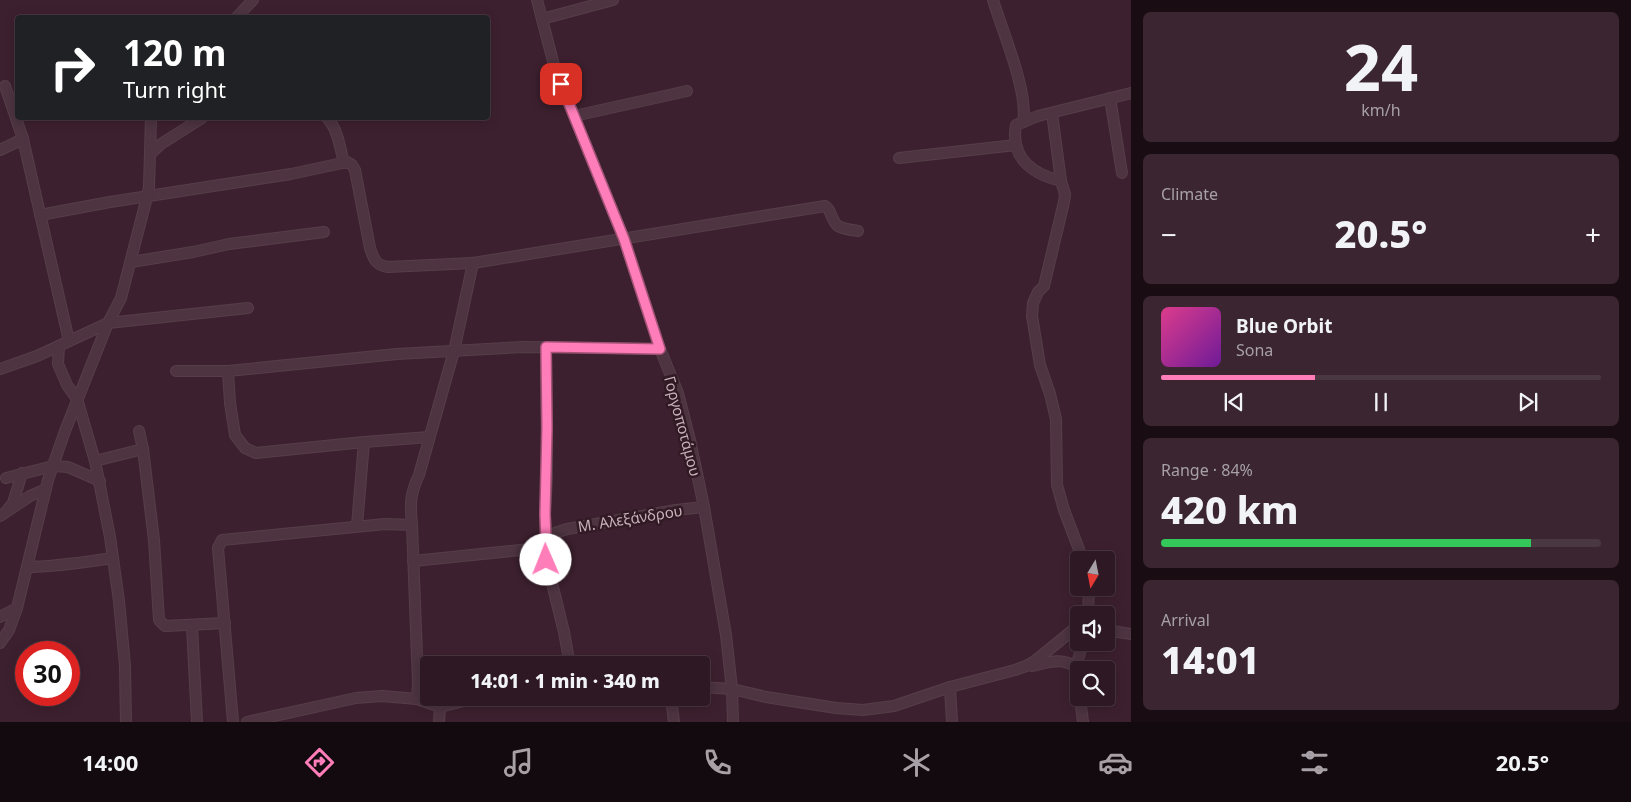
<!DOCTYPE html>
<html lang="en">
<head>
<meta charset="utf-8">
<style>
	:root { --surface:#2e1823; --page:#3a2530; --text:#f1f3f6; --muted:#a7a0a6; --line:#493741; --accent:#ff7eb9 }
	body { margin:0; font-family:"Noto Sans",sans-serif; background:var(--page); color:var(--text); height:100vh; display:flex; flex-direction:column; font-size:19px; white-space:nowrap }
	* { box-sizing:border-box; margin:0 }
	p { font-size:16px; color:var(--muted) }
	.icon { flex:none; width:28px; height:28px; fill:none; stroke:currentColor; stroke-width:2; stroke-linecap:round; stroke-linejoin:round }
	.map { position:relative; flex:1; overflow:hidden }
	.side { display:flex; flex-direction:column; gap:12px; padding:12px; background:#190d13; width:500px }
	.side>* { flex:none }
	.guide { position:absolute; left:15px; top:15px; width:475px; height:105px; border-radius:5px; box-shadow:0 2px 12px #0003,0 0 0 1px var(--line); background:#202124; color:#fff; overflow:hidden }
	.needle { width:32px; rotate:190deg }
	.buttons { position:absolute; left:1070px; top:551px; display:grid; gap:10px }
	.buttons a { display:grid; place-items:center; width:45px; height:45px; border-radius:5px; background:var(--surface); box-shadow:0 2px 12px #0003,0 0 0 1px var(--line); font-size:25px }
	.speed { position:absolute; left:15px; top:641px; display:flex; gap:10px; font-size:25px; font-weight:700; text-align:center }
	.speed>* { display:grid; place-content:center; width:65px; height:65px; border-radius:50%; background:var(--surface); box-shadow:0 2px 12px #0003,0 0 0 1px var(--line); line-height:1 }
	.speed .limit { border:8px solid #d22; background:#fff; color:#111 }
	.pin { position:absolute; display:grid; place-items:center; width:42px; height:42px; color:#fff; margin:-21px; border-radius:10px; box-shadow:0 2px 8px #0006 }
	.me { position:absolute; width:55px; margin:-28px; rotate:359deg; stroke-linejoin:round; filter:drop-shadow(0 0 4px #0008) }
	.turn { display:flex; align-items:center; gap:18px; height:105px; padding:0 25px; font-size:22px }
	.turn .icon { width:65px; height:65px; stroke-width:2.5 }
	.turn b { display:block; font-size:35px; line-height:42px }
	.big { font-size:38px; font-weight:800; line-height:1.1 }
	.side .card { flex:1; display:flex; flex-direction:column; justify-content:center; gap:8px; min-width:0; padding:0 18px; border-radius:8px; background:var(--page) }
	.side .dial { align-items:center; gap:0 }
	.dial b { font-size:65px; line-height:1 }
	.song { display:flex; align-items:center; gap:15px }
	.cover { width:60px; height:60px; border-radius:8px; background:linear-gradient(135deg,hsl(330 70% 55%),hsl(280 70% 35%)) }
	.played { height:5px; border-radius:2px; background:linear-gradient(90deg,var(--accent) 35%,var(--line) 35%) }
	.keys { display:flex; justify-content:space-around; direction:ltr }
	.heat { display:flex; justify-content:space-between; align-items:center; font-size:28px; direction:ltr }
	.charge { height:8px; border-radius:4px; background:linear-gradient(90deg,#34c759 84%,var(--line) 0) }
	.trip { position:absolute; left:420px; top:656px; width:290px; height:50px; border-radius:5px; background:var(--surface); box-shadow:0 2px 12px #0003,0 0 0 1px var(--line); font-weight:800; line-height:50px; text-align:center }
	.tab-bar { display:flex; height:80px; justify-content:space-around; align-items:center; background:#120a0e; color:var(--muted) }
	.tab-bar .icon { width:35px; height:35px }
	.tab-bar .on { color:var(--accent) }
	.tab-bar b { font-size:22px; color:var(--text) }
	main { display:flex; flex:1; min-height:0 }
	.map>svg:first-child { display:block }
</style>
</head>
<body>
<main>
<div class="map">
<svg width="1131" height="722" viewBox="0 0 1131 722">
	<rect width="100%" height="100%" fill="#3d202f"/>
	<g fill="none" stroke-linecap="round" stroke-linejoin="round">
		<g stroke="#563e49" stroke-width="12">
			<g id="minor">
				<path d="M537,0l18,69 69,170 36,110 18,44 12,47 14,67 22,128 6,54 1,33"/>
				<path d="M993,0c9,30 36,93 30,122"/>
				<path d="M236,18l17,-18"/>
				<path d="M542,19l71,-19"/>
				<path d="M5,86l18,53 46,202"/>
				<path d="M1110,98l12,75"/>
				<path d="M1052,113l9,68 4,13 -1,8 -20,84 -6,6 -5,11 -1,13 8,49 10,29 6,25 1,66 7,25 19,50"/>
				<path d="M574,116l113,-25"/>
				<path d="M327,118c11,11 13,30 17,45"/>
				<path d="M0,150l23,-11"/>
				<path d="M150,154l11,-10 41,-26"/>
				<path d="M899,158l117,-13"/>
				<path d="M1061,181c-29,-7 -51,-23 -45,-56l22,-9 93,-23"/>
				<path d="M40,215l70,-13 181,-28 56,-12 5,3 3,5 15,78c4,12 6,17 18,19l85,-4"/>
				<path d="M131,262l62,-10 36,-8 95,-12"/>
				<path d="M59,346l-1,18 9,21 10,14 18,62 15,76 9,64 6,65 1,56"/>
				<path d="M0,369l37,-13 71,-33 140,-15"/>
				<path d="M176,371h52l169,-17 126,-7 137,2"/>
				<path d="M228,371l2,32 5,32 10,13 11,5 108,-11 65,-5"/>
				<path d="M139,431l4,18 11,91 5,80 6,6 60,-3"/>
				<path d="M95,461l48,-12"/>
				<path d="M6,478l47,-12 15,1 32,14"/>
				<path d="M8,509l5,-6 9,-30"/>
				<path d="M0,516l30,-20 16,-7"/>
				<path d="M357,526l7,-84"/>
				<path d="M546,540l-1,-26 2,-36 -1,-131"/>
				<path d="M542,543l22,89 6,33"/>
				<path d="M413,561l118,-12 7,-3 17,-13 12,-4 109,-19 28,-3"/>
				<path d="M27,567c29,0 58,-5 86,-9"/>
				<path d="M1088,615l1,-27"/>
				<path d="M0,617l17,-9"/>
				<path d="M192,626l5,96"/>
				<path d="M1106,630l25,4"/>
				<path d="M0,643l9,-13 8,-22 31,-128 17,-49 43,-108 13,-25 26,-101 2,-10 2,-69"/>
				<path d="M1032,666c17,-4 30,-9 44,1"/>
				<path d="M701,687l31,2 34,8 70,11 27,2 31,-4 56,-19 65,-17 11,-4 9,-5 44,-36"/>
				<path d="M950,687l2,35"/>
				<path d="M1079,692l-3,-25 7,-25"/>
				<path d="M671,698l3,24"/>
				<path d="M1080,698l3,24"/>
				<path d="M417,699l1,-16 -6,-158c-2,-21 -2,-31 7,-50l35,-124 19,-88 352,-57c7,4 6,15 13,20 5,3 14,4 20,5"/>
				<path d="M233,722l-15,-174 4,-8 163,-16 27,1"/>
				<path d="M247,722l109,-24 26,-2 35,3 23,8 36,-9"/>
				<path d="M439,722l1,-15"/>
			</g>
		</g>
		<use href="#minor" stroke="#4d3440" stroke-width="10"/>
	</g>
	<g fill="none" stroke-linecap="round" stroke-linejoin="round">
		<g stroke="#a65278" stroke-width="12">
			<path id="route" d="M546,560l-4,-17 4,-3 -1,-26 2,-86 -1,-81 114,2 -36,-110 -63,-155"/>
		</g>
		<use href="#route" stroke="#ff7eb9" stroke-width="9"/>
	</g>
	<g text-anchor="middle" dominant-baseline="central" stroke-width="5" stroke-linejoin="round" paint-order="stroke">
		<g font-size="15" fill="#c9b0bb" stroke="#321a25">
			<text transform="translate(683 426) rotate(75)">Γοργοποτάμου</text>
			<text transform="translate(630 518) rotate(-9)">Μ. Αλεξάνδρου</text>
		</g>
	</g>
</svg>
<div class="buttons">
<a><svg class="needle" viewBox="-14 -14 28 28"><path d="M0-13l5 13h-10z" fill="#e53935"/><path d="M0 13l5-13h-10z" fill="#a7a0a6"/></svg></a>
<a><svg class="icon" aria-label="sound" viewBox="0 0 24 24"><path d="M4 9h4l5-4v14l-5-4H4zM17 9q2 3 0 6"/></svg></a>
<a><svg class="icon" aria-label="search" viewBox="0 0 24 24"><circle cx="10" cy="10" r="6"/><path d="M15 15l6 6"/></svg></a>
</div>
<div class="speed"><div class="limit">30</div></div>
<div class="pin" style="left:561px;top:84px;background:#d93025"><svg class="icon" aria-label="arrive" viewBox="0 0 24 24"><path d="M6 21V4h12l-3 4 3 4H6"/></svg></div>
<svg class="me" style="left:546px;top:560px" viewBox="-20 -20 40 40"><circle r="19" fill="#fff"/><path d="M0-13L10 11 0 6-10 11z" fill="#ff7eb9"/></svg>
<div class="trip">14:01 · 1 min · 340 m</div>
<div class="guide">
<div class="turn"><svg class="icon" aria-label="right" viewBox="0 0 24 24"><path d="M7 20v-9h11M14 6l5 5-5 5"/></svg><div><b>120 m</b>Turn right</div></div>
</div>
</div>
<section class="side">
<div class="card dial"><b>24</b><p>km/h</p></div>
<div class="card"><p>Climate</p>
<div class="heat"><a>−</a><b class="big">20.5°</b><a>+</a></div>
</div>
<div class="card">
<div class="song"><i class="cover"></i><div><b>Blue Orbit</b><p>Sona</p></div></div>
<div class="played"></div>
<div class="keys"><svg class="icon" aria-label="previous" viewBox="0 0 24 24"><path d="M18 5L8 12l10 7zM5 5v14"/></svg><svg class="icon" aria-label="pause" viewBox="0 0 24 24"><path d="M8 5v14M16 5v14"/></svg><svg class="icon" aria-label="next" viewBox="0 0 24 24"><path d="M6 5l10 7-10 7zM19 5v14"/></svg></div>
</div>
<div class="card"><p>Range · 84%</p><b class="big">420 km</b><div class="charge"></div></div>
<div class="card"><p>Arrival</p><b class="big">14:01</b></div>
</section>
</main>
<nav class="tab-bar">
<b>14:00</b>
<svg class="icon on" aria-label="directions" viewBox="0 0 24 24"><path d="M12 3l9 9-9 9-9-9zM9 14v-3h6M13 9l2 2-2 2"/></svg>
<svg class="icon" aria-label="music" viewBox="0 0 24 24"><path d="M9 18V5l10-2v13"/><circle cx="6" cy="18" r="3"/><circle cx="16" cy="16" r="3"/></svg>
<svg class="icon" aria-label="phone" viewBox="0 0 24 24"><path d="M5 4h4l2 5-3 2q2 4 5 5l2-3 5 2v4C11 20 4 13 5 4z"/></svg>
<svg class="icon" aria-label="climate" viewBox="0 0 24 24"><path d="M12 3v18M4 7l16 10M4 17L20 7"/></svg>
<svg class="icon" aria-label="car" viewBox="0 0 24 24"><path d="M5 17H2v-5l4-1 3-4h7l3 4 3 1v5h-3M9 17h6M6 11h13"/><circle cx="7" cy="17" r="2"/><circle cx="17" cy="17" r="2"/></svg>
<svg class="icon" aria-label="filters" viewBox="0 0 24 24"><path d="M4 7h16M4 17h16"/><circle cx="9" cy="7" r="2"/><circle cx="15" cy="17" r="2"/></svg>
<b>20.5°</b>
</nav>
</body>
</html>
